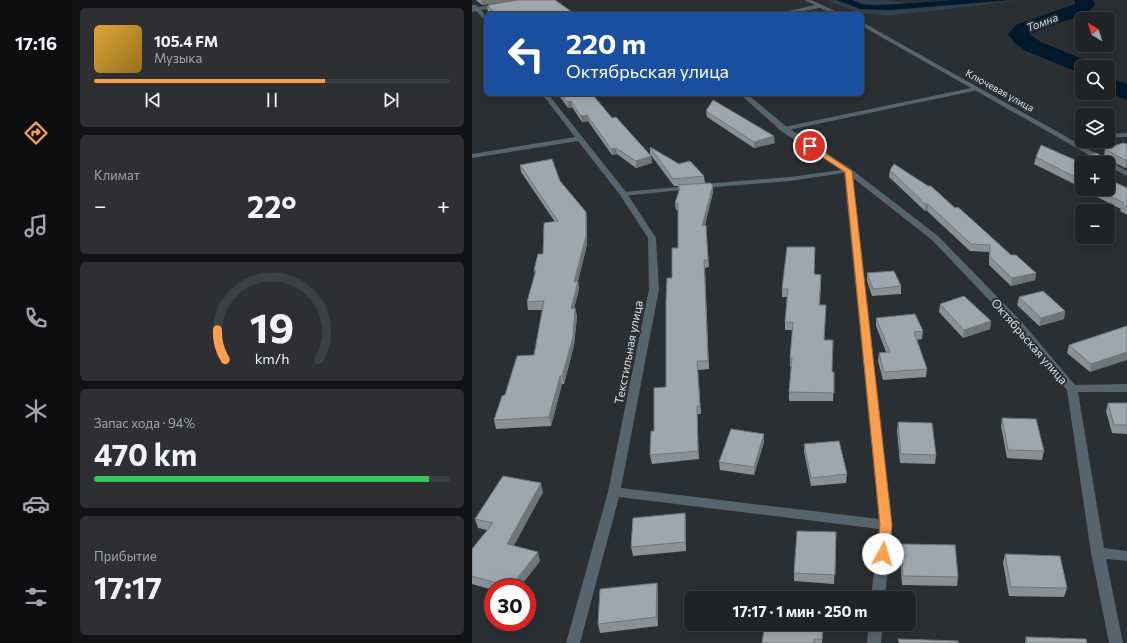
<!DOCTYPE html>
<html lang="ru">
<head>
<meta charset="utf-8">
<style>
	:root { --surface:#202326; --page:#2d2f32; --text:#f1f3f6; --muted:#a2a4a7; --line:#3d4043; --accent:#fa9f4e }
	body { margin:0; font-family:Commissioner,sans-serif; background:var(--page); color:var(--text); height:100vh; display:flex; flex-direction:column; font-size:15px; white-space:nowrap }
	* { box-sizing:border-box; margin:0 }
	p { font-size:13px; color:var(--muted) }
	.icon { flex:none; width:22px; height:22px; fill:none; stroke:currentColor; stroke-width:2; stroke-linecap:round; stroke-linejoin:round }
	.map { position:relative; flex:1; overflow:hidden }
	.panel { display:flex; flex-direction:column; gap:8px; padding:8px; background:#121315; width:400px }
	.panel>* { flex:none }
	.hud { position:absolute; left:12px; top:12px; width:380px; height:84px; border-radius:6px; box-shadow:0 2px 10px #0003,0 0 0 1px var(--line); background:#1a4fa0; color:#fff; overflow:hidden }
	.needle { width:26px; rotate:322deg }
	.fabs { position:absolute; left:603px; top:12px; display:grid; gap:8px }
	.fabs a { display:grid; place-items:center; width:40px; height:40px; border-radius:6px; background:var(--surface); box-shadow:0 2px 10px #0003,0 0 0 1px var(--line); font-size:20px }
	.speed { position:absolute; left:12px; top:579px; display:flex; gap:8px; font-size:20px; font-weight:700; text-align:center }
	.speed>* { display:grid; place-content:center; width:52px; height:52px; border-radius:50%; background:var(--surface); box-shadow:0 2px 10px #0003,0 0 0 1px var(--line); line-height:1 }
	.speed .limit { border:6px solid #d22; background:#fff; color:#111 }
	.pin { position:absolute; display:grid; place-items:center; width:34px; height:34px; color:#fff; margin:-17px; border:2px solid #fff; border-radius:50%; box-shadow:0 1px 4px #0007 }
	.me { position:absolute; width:44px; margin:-22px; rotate:6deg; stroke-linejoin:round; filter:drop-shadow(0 0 3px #0008) }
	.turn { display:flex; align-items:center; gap:14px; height:84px; padding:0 16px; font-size:18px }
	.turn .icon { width:52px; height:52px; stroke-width:2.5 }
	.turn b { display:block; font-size:28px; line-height:34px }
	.big { font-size:30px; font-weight:700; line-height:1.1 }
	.panel .widget { flex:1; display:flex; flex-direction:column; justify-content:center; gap:6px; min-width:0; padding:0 14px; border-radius:6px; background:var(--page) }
	.panel .dial { align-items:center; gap:0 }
	.dial svg { height:104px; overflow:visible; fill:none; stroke:var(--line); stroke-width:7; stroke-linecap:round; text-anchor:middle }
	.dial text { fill:var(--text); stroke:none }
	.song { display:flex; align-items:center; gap:12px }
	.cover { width:48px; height:48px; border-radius:6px; background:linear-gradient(135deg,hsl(40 70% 55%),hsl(40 70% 35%)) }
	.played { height:4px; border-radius:2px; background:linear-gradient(90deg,var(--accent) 65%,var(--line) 65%) }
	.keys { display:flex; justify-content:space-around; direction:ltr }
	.heat { display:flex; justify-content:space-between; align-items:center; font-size:22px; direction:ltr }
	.charge { height:6px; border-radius:3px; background:linear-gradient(90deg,#34c759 94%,var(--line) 0) }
	.trip { position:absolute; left:212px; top:591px; width:232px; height:40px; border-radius:6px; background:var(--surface); box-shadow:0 2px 10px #0003,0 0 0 1px var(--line); font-weight:700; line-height:40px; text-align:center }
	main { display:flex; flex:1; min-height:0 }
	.menu { display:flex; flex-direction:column; width:72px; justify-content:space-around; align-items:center; background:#0d0e0f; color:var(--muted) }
	.menu .icon { width:28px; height:28px }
	.menu .current { color:var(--accent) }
	.menu b { font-size:18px; color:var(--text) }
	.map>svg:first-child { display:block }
</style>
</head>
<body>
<main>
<nav class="menu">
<b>17:16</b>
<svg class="icon current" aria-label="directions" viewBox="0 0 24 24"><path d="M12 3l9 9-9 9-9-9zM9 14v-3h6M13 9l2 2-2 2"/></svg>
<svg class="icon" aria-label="music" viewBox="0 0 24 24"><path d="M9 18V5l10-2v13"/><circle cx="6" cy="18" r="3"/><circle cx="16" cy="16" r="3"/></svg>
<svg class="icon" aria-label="phone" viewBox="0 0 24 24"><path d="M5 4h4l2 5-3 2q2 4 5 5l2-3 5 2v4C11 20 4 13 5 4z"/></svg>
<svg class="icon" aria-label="climate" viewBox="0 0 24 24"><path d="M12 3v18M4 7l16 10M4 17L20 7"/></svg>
<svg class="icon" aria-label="car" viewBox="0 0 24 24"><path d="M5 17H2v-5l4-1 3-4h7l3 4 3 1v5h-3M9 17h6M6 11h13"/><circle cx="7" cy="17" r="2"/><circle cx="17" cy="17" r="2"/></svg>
<svg class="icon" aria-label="filters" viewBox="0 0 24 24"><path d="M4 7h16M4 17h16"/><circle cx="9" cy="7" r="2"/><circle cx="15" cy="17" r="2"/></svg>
</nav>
<section class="panel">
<div class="widget">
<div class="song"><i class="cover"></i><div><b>105.4 FM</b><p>Музыка</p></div></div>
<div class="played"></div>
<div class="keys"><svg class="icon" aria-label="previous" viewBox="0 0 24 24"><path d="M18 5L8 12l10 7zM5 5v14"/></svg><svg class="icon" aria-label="pause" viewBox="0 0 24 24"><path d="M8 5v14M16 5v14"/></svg><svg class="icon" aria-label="next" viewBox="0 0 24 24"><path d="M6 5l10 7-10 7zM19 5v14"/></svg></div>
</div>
<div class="widget"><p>Климат</p>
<div class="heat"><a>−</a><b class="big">22°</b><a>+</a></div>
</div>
<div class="widget dial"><svg viewBox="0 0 100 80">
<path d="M14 69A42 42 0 1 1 86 69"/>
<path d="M14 69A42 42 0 0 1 8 46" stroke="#fa9f4e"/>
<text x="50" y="56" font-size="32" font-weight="700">19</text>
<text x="50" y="72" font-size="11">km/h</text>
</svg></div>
<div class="widget"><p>Запас хода · 94%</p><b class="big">470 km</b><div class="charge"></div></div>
<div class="widget"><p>Прибытие</p><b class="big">17:17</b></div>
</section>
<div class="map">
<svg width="655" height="643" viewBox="0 0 655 643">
	<rect width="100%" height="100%" fill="#2a2f33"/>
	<g fill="#2e404d">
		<path d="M356,0c8,0 13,2 21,5 13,4 27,5 41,5l132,-10 -133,16 -34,-4z"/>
		<path d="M380,0h31l25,3 46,-3c-30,3 -74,12 -102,0z"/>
	</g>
	<path fill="#00192c" d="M365,0h15l12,5h17l73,-5h55l-119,10 -30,-1z"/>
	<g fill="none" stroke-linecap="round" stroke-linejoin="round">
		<g fill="#00192c" fill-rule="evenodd">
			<path d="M603,0h18l2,5 -6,7 -60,22 12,8 49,20 3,5h-11v7l-56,-23 -11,-8 -7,-9 8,-9 59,-21z"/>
			<path d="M636,77l19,7v16l-19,-7z"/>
		</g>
		<g fill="#56646e" fill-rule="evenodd">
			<path d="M504,87l3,2 -1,1 -194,41 -3,-2 3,-2z"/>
			<path d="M376,169l2,1v2l-60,9 -87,7 -3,-2 3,-2 87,-7z"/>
			<path d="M216,186l3,2 -1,1 -67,7 -3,-2 3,-2z"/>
		</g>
		<g fill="#56646e" fill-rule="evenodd">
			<path d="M332,0h7l31,14h-8l-14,-6 -33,6h-12l40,-9z"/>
			<path d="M28,4l2,1v2l-21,3 5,6v5l-10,-10 -4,1v-7h4l2,2z"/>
			<path d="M390,22l265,149v5l-19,-10v-3h-5l-241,-137z"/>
			<path d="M70,94h6l78,98 30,46 3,51 -38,199 258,31 -35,-347 -63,-41 -41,-37h7l40,33 64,42 87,67 82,84 55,65 52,-1v8h-49l26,156 23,3v10l-21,-2 17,84h-14l-18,-90 -24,-163 -55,-66 -80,-84 -79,-62 39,347 -7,73h-14l8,-69 -260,-32 -39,146h-14l42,-151 41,-203 -1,-51 -28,-43 -42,-54 -106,17v-4l103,-17z"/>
			<path d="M655,133v4l-19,1v-4z"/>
			<path d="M397,624h14l-2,19h-14z"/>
		</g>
	</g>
	<g fill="#8a9094">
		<path d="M4,0h41l-35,5z"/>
		<path d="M16,5l87,9h-84l-3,-2 -1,-6h2z"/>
		<path d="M86,94h34l20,24 39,38 1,7 -16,5 -19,-14 -5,1 -24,-34 -6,1 -10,-15 -4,1z"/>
		<path d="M234,111l69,32 -21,5 -47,-31z"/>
		<path d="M654,145l1,22 -2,1 -17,-9 8,13 -38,14 -44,-22 2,-7 39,3 31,-2 -2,-2 1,-7z"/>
		<path d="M178,147l29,17 25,12 1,7 8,2v7l-8,33h1l3,42 -4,1 4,101 -11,1 3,44h-4l2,45 -47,5 -2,-9 4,-24 12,-44 6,-109 6,-30v-38h-2l-1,-7 4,-11 -1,-6h-4l-24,-32z"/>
		<path d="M48,165l40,16 27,39v24l-9,37 1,8 -5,19h1l2,8 -3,29 -10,39h-2l-11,42 -55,3 -2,-9 11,-25 29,-40 9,-45h-15l-1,-8 8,-27 -1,-5 9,-16 12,-32 -34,-50z"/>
		<path d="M418,170l65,38 56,47 25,18 -1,7 -24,6 -22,-21v-13l-19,-1 -43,-40h-2l-36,-34z"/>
		<path d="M655,188v27l-7,-4 1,-2 -36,-18 1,-2z"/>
		<path d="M343,255l-1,19 7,8 -1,23 4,35 8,32h2l-1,29h-44v-9l2,-25h-1v-9l3,-28h-8v-8l2,-25h-5v-8z"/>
		<path d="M395,273l34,13v8l-29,2 -5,-15z"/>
		<path d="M547,297l46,14 -1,8 -25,7 -22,-21z"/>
		<path d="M468,304l51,17 -1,8 -27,9 -24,-26z"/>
		<path d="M404,318l47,13 -1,8 -5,1 10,29 -1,8 -43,3 -5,-19 1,-8 7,-1 -10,-26z"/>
		<path d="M655,326l-37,46 -23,-19 2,-8z"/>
		<path d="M636,403h19v31l-15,-1 -6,-22z"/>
		<path d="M530,418l42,33 -2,9 -35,-2 -6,-32z"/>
		<path d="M426,422l38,33 -1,9 -35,-1 -3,-33z"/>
		<path d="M292,442l-10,33 -34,-5 -1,-8z"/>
		<path d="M332,444l43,30 -1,9 -35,3 -7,-34z"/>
		<path d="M71,492l-30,54 27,15 -21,27h-26v2l-21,-6v-35l15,-19 -9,-2 -3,-9z"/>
		<path d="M213,513l1,9v29l-53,5 -2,-9z"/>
		<path d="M364,532l-2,52 -40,-3v-8z"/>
		<path d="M429,544l57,33 -1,9 -55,-1 -2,-32z"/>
		<path d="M533,554l62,34 -3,9 -55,-1 -6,-33z"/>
		<path d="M185,583l1,9v34l-58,7 -2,-9z"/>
		<path d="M293,624h59l-2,19h-60z"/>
		<path d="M554,637l61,6h-62z"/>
	</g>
	<g fill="#707578">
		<path d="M9,0h36l-35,5z"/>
		<path d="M99,101l1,6 -4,1 -1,-6z"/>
		<path d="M115,115l1,6 -6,1 -1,-6z"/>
		<path d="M302,136l1,7 -21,5v-6z"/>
		<path d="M144,148l1,6 -5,1 -1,-6z"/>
		<path d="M179,156l1,7 -16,5v-7z"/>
		<path d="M655,161v6l-2,1z"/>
		<path d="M645,165l-1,7 -8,3v-7z"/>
		<path d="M610,178v6l-4,2 1,-7z"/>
		<path d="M241,185v7l-10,41 -1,-7z"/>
		<path d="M453,204h3l-1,7h-2z"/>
		<path d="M114,212l1,8v24l-11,45 -2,-7z"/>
		<path d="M564,273l-1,7 -24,6 1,-8z"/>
		<path d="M106,281l1,8 -7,28 -1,-8z"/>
		<path d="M103,308l2,8 -3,29 -10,39 -2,-8z"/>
		<path d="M593,311l-1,8 -25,7 2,-8z"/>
		<path d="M519,321l-1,8 -27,9 1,-8z"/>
		<path d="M655,352v8l-37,12 1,-8z"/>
		<path d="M88,376l2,8 -11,42 -2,-9z"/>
		<path d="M292,434v8l-10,33v-8z"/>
		<path d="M69,483l2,9 -33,61 -3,-9z"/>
		<path d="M213,513l1,9v29l-1,-9z"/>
		<path d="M66,552l2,9 -21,27h-8z"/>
		<path d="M185,583l1,9v34l-2,-9z"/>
	</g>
	<g fill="#a0a7ac" stroke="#707578">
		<path d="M46,0h37l20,14h-78l-10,-8h3l-2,-1z"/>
		<path d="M90,94h30l20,24 4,-1 35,39 -15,5 -20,-13 -5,1 -24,-34 -6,1 -10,-15 -4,1z"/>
		<path d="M241,100l61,36 -20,6 -48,-31z"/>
		<path d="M651,143l4,1v17l-22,-12z"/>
		<path d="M569,145l34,15 21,-7 8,4 4,1 1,2 8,5 -9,3v-5h-26v15l-3,1 -43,-22z"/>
		<path d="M178,147l29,17 11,-3 14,15 -31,3z"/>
		<path d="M80,159l8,22 26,31v24l-12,46 4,-1 -7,28 4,-1 -2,29 -11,39h-2l-11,41 -55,3 8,-24 3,-1 12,-39 17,-1 10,-54 -17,1 9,-32h-2l4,-16h5l1,-31 14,-2 -38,-56z"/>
		<path d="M422,164l34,22h3l24,22 3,-1 53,48h5l20,18 -24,5 -22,-21v-12l-19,-1 -43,-40h-3l-35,-34z"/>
		<path d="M636,179l19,9v19l-5,-3 2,-1 -28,-14h12z"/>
		<path d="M238,183l3,2 -11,41 4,-1 2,35h-4l4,101h-11l3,45h-3l1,45 -48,4 1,-24h3v-43l12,-1v-86l1,-23h5v-30h6v-45h-3l5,-15 -2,-3z"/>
		<path d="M315,247h28l-1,27 7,1 -2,30h7l-2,35h9l-1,32h2v21l-45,-1 3,-34h-2l3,-36h-8l3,-33h-6z"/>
		<path d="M422,271l7,15 -28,3 -6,-16z"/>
		<path d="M571,291l22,20 -24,7 -22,-21z"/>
		<path d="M492,296l27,25 -27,9 -24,-26z"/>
		<path d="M443,314l8,17 -9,1 13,37 -43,3 -5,-19 11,-1 -14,-34z"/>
		<path d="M655,326v26l-36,12 -22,-19z"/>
		<path d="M636,403h19v22h-13z"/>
		<path d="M530,418l34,1 8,32 -36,-1z"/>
		<path d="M426,422l34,1 4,32 -35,-1z"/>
		<path d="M259,429l33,5 -10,33 -35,-5z"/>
		<path d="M367,441l8,33 -36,4 -7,-34z"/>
		<path d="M31,476l38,7 -34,61 31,8 -28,35 -38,-11v-27l21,-26 -18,-4z"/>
		<path d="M213,513v29l-54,5 2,-29z"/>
		<path d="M325,531l39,1 -1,43 -41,-2z"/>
		<path d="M429,544l54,1 3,32 -55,-1z"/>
		<path d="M533,554l55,2 7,32 -56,-1z"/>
		<path d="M185,583l-1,34 -58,7 2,-35z"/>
		<path d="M293,624h58l-1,15h-8v4h-52z"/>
		<path d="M554,637l60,2 1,4h-60z"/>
		<path d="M426,639l60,2v2h-59z"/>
	</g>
	<path fill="#fa9f4e" stroke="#a26733" d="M335,145h5l40,26 40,354 -3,29 -2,4 -4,1 -5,-1 -1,-4 3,-29 -35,-353 -38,-25z"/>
	<g text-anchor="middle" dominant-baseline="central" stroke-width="4" stroke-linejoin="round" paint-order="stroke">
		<g font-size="10" fill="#dce0e3" stroke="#2a2f33">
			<text transform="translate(528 90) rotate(29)">Ключевая улица</text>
		</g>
		<g font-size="11" font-style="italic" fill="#bddff7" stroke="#2a2f33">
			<text transform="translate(570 22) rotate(-20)">Томна</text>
		</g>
		<g font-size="12" fill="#dce0e3" stroke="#2a2f33">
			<text transform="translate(558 341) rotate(49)">Октябрьская улица</text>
			<text transform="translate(156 352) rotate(-79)">Текстильная улица</text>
		</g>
	</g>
</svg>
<div class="fabs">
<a><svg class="needle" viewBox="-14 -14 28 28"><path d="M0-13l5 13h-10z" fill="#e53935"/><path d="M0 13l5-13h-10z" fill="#a2a4a7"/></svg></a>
<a><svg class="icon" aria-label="search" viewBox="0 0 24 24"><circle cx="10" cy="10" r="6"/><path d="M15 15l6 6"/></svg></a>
<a><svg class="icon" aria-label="layers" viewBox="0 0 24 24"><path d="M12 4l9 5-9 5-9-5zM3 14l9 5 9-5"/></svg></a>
<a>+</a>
<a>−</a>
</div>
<div class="speed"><div class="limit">30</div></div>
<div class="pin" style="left:338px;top:146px;background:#d93025"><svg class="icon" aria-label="arrive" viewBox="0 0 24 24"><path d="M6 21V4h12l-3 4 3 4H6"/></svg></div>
<svg class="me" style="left:411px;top:554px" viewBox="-20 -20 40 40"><circle r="19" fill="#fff"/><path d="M0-13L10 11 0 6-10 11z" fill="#fa9f4e"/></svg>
<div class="trip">17:17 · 1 мин · 250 m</div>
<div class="hud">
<div class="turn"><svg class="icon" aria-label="left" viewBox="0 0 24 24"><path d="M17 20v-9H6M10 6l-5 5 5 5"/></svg><div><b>220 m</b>Октябрьская улица</div></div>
</div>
</div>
</main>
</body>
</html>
